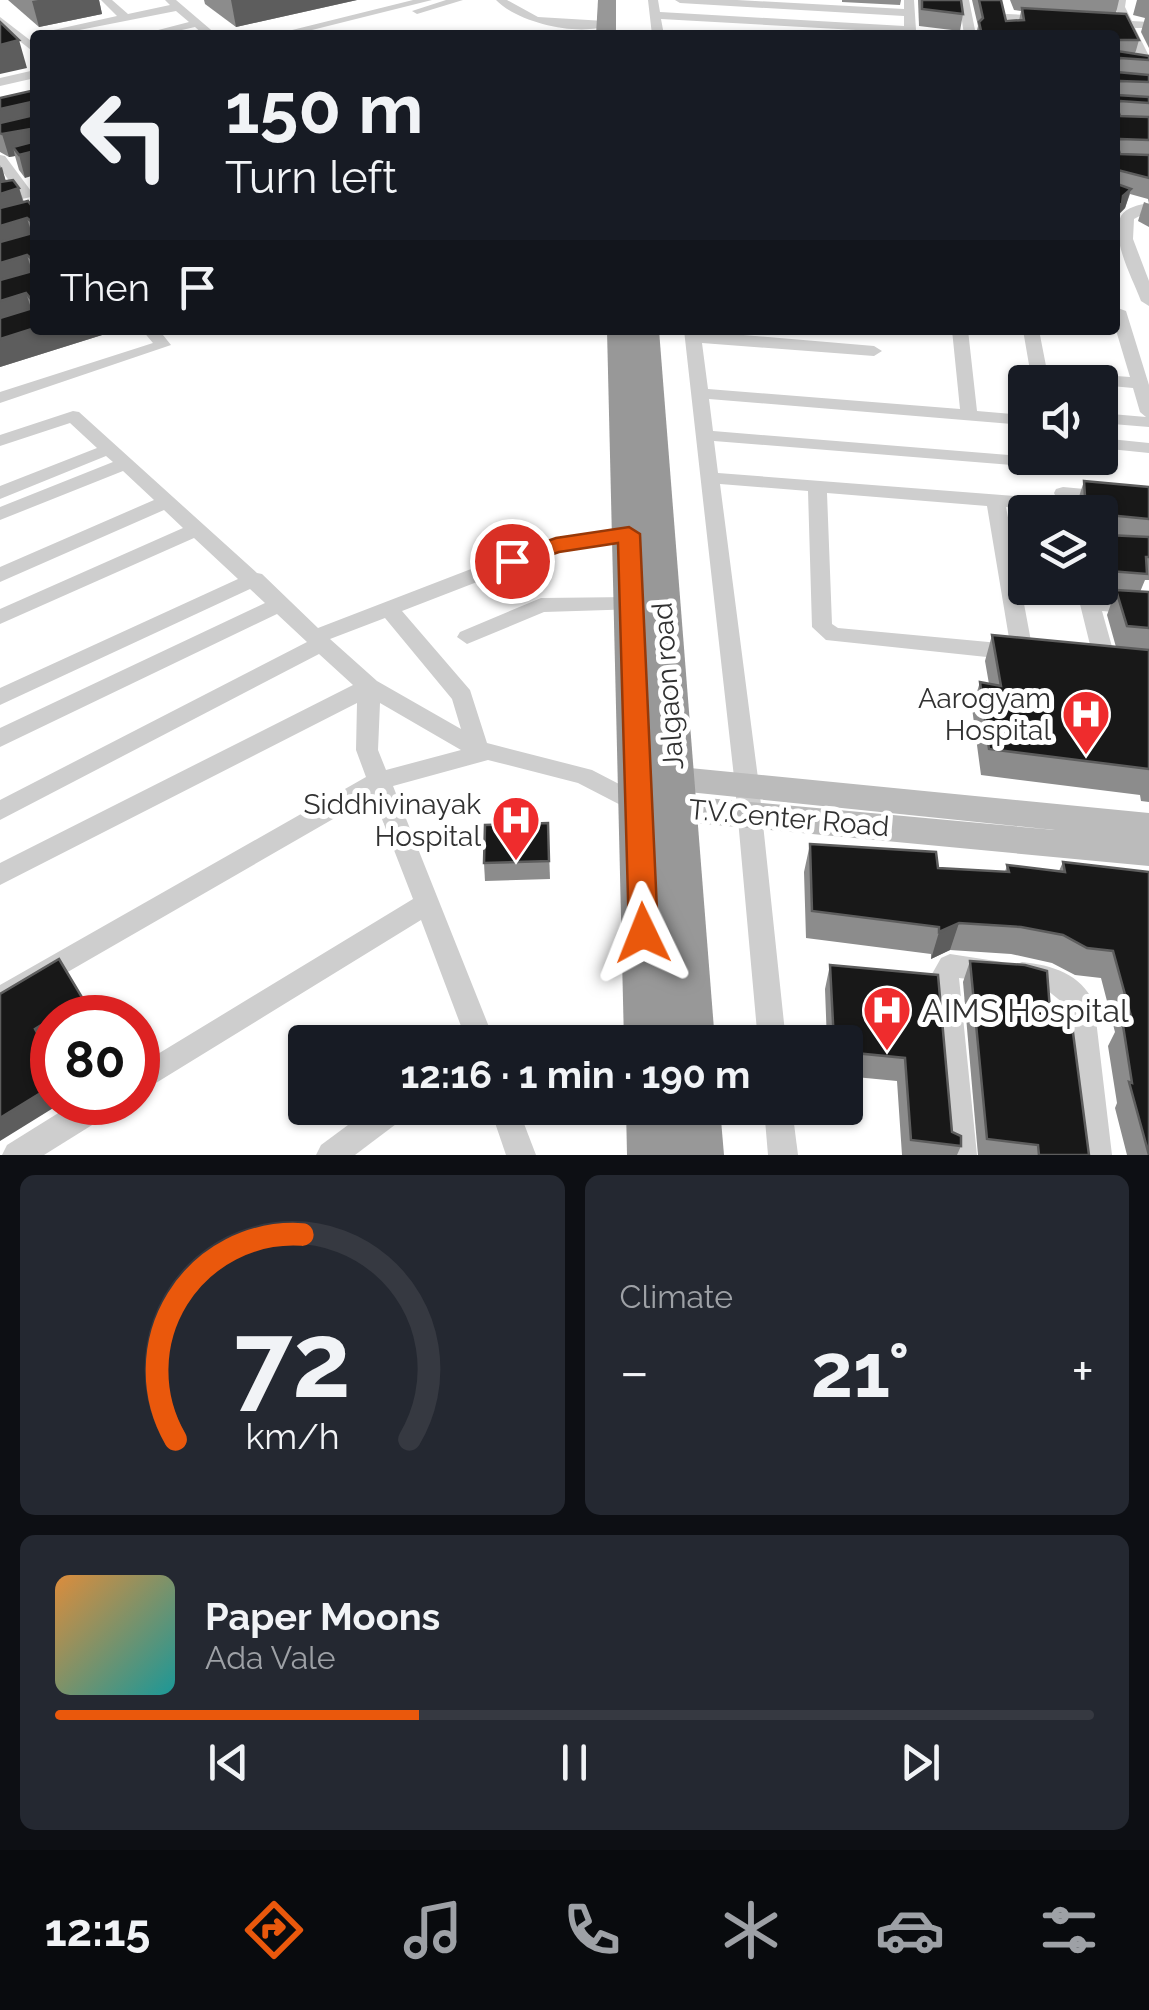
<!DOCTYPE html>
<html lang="en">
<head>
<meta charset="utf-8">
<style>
	:root { --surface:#171b24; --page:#242831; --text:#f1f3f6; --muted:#9ea1a6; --line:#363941; --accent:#ea580c }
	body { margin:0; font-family:Raleway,sans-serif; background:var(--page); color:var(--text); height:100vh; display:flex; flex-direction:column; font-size:38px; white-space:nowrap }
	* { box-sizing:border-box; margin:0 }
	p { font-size:32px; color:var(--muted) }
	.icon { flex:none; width:55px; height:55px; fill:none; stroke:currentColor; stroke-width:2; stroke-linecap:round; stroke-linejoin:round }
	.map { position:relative; height:1155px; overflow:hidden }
	.panel { display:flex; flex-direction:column; gap:20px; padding:20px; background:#0d0f14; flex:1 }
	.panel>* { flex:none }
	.hud { position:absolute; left:30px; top:30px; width:1090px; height:305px; border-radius:10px; box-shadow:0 2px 8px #0004; background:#171b24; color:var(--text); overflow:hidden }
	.controls { position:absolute; left:1008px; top:365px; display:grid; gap:20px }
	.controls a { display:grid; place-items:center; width:110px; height:110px; border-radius:10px; background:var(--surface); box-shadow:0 2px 8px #0004; font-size:50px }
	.speed { position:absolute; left:30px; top:995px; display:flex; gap:20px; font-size:50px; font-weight:700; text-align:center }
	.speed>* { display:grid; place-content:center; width:130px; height:130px; border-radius:50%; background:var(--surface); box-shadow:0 2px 8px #0004; line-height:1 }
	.speed .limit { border:15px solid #d22; background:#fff; color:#111 }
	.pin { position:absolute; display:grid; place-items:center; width:85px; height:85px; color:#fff; margin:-42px; border:5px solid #fff; border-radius:50%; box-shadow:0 2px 10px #0007 }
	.me { position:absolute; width:110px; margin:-55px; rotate:358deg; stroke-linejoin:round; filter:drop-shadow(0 0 8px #0008) }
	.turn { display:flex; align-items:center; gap:35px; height:210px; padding:0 30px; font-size:45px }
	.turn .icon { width:130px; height:130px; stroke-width:2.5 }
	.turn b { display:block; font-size:70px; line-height:85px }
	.then { display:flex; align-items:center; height:95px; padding:0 30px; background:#0003; gap:20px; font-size:38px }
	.big { font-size:75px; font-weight:700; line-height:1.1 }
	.panel .widget { flex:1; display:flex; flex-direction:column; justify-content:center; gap:15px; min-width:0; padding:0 35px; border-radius:15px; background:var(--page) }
	.panel .dial { align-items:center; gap:0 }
	.dial svg { height:260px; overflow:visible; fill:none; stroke:var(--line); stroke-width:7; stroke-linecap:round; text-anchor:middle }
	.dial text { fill:var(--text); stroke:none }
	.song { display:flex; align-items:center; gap:30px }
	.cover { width:120px; height:120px; border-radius:15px; background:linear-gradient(135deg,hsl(30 70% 55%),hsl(180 70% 35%)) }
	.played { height:10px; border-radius:5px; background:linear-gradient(90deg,var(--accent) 35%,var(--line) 35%) }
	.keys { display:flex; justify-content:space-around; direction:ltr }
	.heat { display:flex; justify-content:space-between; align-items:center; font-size:55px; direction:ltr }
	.panel .tiles { flex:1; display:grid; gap:20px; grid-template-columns:1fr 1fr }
	.widget:last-child { grid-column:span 2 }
	.trip { position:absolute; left:288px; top:1025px; width:575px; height:100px; border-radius:10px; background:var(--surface); box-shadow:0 2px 8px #0004; font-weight:700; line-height:100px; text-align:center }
	.dock { display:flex; height:160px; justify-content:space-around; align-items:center; background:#090b0e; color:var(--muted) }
	.dock .icon { width:70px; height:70px }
	.dock .current { color:var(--accent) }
	.dock b { font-size:45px; color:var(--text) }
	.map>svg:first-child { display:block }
</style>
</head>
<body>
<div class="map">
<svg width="1149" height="1155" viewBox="0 0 1149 1155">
	<rect width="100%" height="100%" fill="#fff"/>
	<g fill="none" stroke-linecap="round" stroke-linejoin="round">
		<g fill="#cecece" fill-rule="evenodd">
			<path d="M101,0h11l16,14 42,-9 -5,-5h11l41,35h-13l-9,-8 -35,8h-21l50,-13 -13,-11 -122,24h-19v3l-4,-3 86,-19z"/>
			<path d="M413,0h19l-140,35h-20z"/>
			<path d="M446,0h17l-46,14 -5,-3z"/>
			<path d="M496,0h11l31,17 67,4 6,3c-29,14 -93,-1 -115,-24z"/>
			<path d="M648,0h10l2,12 244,14v-10l-224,-13 -5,-3h62l167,9v-9h10l2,30 -6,3 -249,-14 3,16h-12z"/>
			<path d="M959,0h10l7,35h-12z"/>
			<path d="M1116,0h10l-1,7 7,14 17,1v6h-14l14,28v16l-6,-4 -19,-41 -26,-4 6,-3h17l-6,-13z"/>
			<path d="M1007,14l38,2 5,3 -5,3 -42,-3v-4z"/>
			<path d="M0,17l35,27v9l-35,-27z"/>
			<path d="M35,70v8l-35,8v-8z"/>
			<path d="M0,155l5,1 26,35v6l-31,7v-8l17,-4 -17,-24z"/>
			<path d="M1149,203v8l-15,8 -1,20 16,42v25l-8,-5c-8,-22 -31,-62 -20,-85 5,-9 18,-11 28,-13z"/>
			<path d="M1115,307l11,4 23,74v42l-49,-4v-10l46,4 -6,-5 -7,-24 -33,-3v-3h-68l-9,-52h16l8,41 83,6 -15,-50z"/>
			<path d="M142,330h17l12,15 -171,58v-11l153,-49z"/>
			<path d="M684,330l190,16 8,5 -8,5 -172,-13 6,46 252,20 -8,-79h16l9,81 48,4v10l-316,-26 4,32 344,28 9,6 -3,4 -349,-28 4,32 347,27 9,6 -9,6 -59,-5 27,145 -4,5 -14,3 -189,-20 -14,-13 -4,-136 -88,-7 39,302 27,256h-28l-23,-256zM827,493l160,13 23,138 -172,-16 -6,-4z"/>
			<path d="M73,411l6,1 178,161 5,1 56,54 218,-84 93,-16 7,2 3,4 -3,4 -89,17 -145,56 68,79 17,53 105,27 54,28 4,7 -4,7 -8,2 -60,-31 -90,-23 -95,26 102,256h-28l-46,-122 -283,174v-28l275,-167 -40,-103 -373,215v-26l366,-208 -10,-27 1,-47 -357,182v-22l353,-178 -34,-31 -319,166v-20l307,-158 -30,-28 -277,133v-19l265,-125 -15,-14 -250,116v-17l238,-109 -44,-41 -194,86v-15l183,-81 -19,-18 -164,72v-15l154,-67 -31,-29 -123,49v-13l113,-45 -7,-6 -106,43v-13l97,-38 -27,-25 -70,23v-11zM385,618l67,81 9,30 -84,-48 -47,-42zM380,703l81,47 -75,20 -8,-20z"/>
			<path d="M1100,438l49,5v10l-49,-5z"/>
			<path d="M1063,487l86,8v12l-93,-10 -2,-4 2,-4z"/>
			<path d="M1076,588h20l2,9 51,4v14l-47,-4 14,50 -3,5h-16l-3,-5z"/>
			<path d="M632,597l7,2 3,5 -3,5 -95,3 -77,32 -10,-7 3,-5 81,-34z"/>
			<path d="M950,954l52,8 4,8 -4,8 -9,4 -34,-4 18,177h-30l-15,-181 9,-16z"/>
			<path d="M1022,962c30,3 59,12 72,41l18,152h-30l-14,-148 -21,-17 -34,-8 -4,-8 4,-8z"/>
			<path d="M76,1102h41l-4,10 -69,43h-42l5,-10z"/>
			<path d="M371,1108h37l-4,10 -49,37h-39l5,-10z"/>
			<path d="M490,1108h28l18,47h-30z"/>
			<path d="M764,1108h28l6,47h-30z"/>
		</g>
		<path fill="#bbb" fill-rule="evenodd" d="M659,765l490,48v53l-486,-46 -12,-4 -4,-9 4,-9 12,-4 392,36 -396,-41 -11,-3 -5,-9 5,-9z"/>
		<g fill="#989898" fill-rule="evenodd">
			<path d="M598,0h18v35h-20z"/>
			<path d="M607,330h52l56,712h-91z"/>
			<path d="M626,1108h94l4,47h-97z"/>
		</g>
	</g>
	<g fill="#8c8c8c">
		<path d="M8,0h91l3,14 -63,13z"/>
		<path d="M204,0h153l-121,27 -31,-23z"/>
		<path d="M842,0h59l-1,5 -58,-3z"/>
		<path d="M918,0h43l2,14 -3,17 -41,-5z"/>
		<path d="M972,0h29l5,21h13l2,-10 -7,-1 -4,-10h109l-3,13 23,27 -4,14 14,2v148l-1,-5 -18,-5 -5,14 -6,6 -3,10 -1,-189h-139l2,-9z"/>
		<path d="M1137,0h12v48l-8,-16 4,-14 -12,-3z"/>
		<path d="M35,90l-10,88 -6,-8 -4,-14 -6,1 -9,-5v-54z"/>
		<path d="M0,165l6,16 13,7 5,14 94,128 -118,37z"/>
		<path d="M1144,202l5,2v23l-11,-6z"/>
		<path d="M1084,481l65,6v93h-4l-5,12h9v210l-8,-1 -1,-6 -159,-20 -9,-67 8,-26 9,2 -4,-23 7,-26 124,12 -9,-32 7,-20 -13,-2 -2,-5 1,-76h-23v-9z"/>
		<path d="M548,823l2,56 -65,2 -1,-18z"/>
		<path d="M810,844l128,24 67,4 2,-7 52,6 4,-9 86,10v283h-22l-12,-47 2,-5 -9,-57 7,-14 -14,-54 -26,-3 -23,-12 -41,-9 -61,-4 -19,9v-5l-125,-16 -2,-66z"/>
		<path d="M970,961l81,62 38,132h-111l-15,-173z"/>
		<path d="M830,965l108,10 14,157 9,14 -4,9h-55l-5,-74 -52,-5v-34h-18l-2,-53z"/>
	</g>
	<g fill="#5d5d5d">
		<path d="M38,0h61l3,14 -63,13 -7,-26z"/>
		<path d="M231,0h126l-121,27z"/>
		<path d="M19,40l8,28 -27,6v-29z"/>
		<path d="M31,102l4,14 -35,16v-23z"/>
		<path d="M31,129l4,14v32l-10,3 -6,-23 -6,-8 2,9 -6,1 -7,-23z"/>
		<path d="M2,167l6,23 -8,3v-25z"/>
		<path d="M19,188l7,24 -26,8v-26z"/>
		<path d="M1131,189l-6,19 -6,6 -4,10v-19z"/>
		<path d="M27,218l7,24 -34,10v-26z"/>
		<path d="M27,255l7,24 -34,11v-27z"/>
		<path d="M26,293l8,24 -34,11v-27z"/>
		<path d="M35,328v2h83l-118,37v-28z"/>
		<path d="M959,923l-9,27 -19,9 8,-27z"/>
		<path d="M83,999l8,18 -1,1h-36z"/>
		<path d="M52,1018v23l-8,5 -9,-17z"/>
		<path d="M52,1086v16h11l-63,39v-23z"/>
	</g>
	<g fill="#181818" stroke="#5d5d5d" stroke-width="2.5">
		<path d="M922,0h39l2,14 -41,-5z"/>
		<path d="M979,0h22l5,21 18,-1 -2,-12 104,6 13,26h-22v11l32,5v4l-29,-2 -4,4 1,10 32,3v7l-29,-1 -4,3 1,11 32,2v6l-29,-2 -4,4 4,11 29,1v23l-29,-1 -4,3 4,12 29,1v23l-31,-8 -1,14 14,5 -8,7 -1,8 -7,1v-170h-133l-3,-13 4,-4z"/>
		<path d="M0,22l19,18 -19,5z"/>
		<path d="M35,90v61l-16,4 -6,-8 19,-5 -1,-13 -29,5 -2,-1v-10l30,-7 1,-14 -31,7v-11z"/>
		<path d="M13,180l6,8 -19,6v-12z"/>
		<path d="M28,201l7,9v94l-9,-11 -26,8v-21l29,-8 3,-13 -5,-4 -27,8v-21l29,-8 3,-12 -5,-4 -27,8v-18z"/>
		<path d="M35,305v23l-35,11v-21l33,-10z"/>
		<path d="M1084,481l65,6v32l-41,-4 -4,4 3,16 42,2v20h-3l1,17 -38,-3 -3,-8 -5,-1 -1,-50h-14z"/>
		<path d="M1116,590l33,2v36l-22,-2z"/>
		<path d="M992,635l157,15v119l-160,-20 -9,-67 21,4z"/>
		<path d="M548,823l1,38 -65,2 1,-38z"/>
		<path d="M810,844l126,8 2,16 71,4 -2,-7 58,7 -2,-10 86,10v283l-20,-73 3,1 -10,-64 10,1 -19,-69 -26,-3 -24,-13 -42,-8 -62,-4 -20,9v-5l-127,-16z"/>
		<path d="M59,959l24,40 -48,30 17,31v26l-52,32v-124z"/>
		<path d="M970,961l55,4 22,6 4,52 21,2 17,130h-50l-1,-10 -51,-6z"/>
		<path d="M830,965l108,10 14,157 9,4v10l-50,-6 -6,-82 -60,-6v-10h-11z"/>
	</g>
	<path fill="#ea580c" stroke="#983908" stroke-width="2.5" d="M629,527l11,7 18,399 -4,9 -11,4 -10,-4 -4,-9 -11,-390 -59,9 -47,16 -11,-7 3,-5 52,-18z"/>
	<defs>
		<g id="hospital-pin" transform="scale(2.5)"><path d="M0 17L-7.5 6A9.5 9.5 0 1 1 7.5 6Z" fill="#ef2c2d" stroke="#fff"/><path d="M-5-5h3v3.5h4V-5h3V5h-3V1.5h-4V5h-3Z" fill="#fff"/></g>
	</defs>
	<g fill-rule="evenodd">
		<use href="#hospital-pin" x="1086" y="714"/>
		<use href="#hospital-pin" x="516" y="820"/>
		<use href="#hospital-pin" x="887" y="1010"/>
	</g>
	<g text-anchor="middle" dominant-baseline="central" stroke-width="10" stroke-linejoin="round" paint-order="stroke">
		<g font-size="28" fill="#313131" stroke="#fff">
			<text transform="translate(668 686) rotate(-94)">Jalgaon road</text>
			<text transform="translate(789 818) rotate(5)">T.V.Center Road</text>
		</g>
		<g font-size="28" fill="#313131" stroke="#fff" text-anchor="end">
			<text x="1051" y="698">Aarogyam<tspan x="1051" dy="32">Hospital</tspan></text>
			<text x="481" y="804">Siddhivinayak<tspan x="481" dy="32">Hospital</tspan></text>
		</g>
		<g font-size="32" fill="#313131" stroke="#fff" text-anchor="start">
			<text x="922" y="1010">AIMS Hospital</text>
		</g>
	</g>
</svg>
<div class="controls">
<a><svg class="icon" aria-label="sound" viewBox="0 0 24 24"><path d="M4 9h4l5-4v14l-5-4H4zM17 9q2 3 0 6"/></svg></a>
<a><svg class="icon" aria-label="layers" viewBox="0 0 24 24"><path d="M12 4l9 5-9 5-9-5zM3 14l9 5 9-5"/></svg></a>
</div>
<div class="speed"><div class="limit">80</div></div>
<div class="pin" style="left:512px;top:561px;background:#d93025"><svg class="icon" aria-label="arrive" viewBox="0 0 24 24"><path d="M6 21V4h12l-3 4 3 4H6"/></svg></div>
<svg class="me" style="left:643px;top:933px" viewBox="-20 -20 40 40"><path d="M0-17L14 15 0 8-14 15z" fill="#ea580c" stroke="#fff" stroke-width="4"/></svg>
<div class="trip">12:16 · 1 min · 190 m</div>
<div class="hud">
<div class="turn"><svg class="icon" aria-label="left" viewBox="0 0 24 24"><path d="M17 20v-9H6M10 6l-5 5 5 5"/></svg><div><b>150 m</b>Turn left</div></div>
<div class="then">Then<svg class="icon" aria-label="arrive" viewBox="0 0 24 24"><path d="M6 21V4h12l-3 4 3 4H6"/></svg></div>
</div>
</div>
<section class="panel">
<div class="tiles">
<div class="widget dial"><svg viewBox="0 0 100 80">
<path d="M14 69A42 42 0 1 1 86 69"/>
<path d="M14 69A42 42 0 0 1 53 6" stroke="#ea580c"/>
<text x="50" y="56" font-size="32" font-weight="700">72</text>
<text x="50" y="72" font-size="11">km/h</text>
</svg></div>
<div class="widget"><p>Climate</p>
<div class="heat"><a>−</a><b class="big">21°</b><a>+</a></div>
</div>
<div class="widget">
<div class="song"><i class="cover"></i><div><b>Paper Moons</b><p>Ada Vale</p></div></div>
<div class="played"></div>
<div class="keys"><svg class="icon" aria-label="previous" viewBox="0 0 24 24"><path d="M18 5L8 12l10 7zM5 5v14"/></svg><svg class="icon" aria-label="pause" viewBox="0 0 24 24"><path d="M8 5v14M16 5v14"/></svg><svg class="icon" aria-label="next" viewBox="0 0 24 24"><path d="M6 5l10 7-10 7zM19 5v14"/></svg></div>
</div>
</div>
</section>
<nav class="dock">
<b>12:15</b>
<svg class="icon current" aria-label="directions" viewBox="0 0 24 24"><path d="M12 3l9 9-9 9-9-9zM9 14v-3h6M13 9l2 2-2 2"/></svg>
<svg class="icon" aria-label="music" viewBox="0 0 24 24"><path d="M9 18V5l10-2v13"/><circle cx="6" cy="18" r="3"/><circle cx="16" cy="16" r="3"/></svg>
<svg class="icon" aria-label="phone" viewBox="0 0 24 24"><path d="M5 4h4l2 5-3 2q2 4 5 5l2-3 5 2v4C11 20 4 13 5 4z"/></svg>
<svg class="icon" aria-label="climate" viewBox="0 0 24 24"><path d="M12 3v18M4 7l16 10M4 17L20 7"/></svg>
<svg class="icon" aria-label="car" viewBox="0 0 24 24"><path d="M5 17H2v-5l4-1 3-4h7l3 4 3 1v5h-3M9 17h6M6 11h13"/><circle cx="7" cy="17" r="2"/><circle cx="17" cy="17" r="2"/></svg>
<svg class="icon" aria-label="filters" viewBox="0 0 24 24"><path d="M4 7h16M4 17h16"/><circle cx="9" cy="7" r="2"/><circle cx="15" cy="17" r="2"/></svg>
</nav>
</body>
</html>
